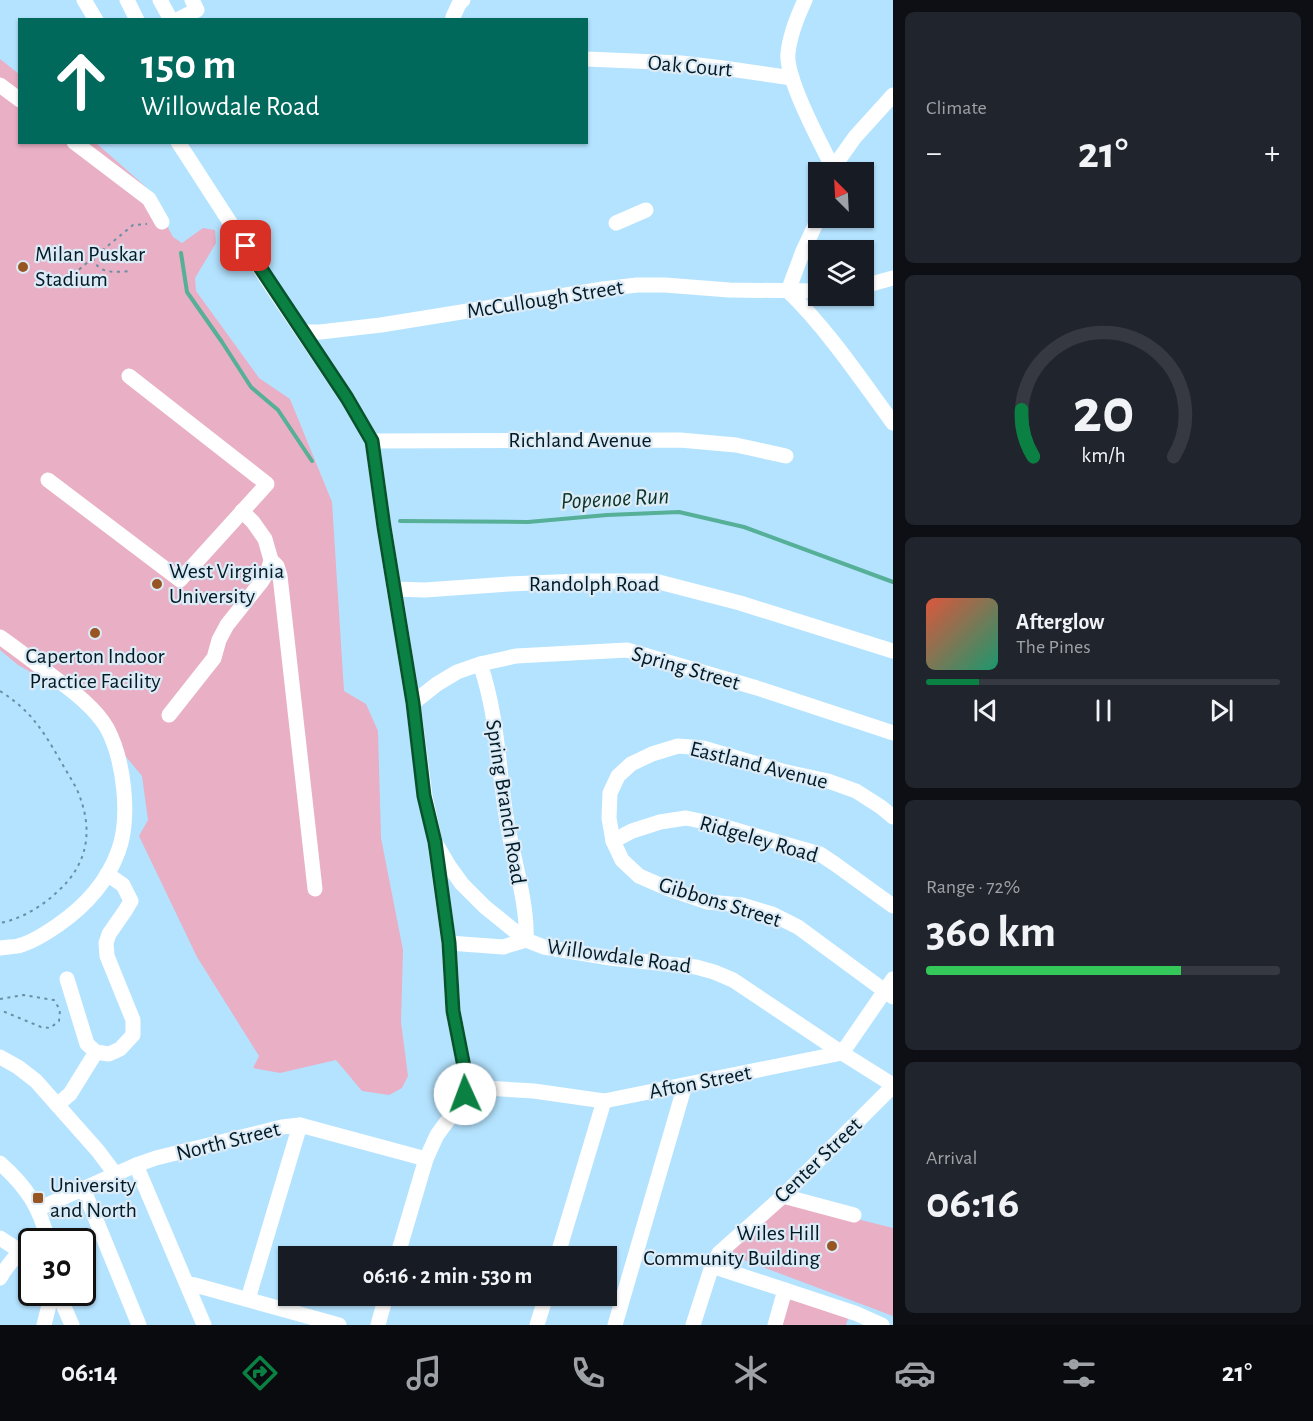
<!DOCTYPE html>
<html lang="en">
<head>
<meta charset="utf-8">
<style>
	:root { --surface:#171b24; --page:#20242c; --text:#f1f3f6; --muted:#9ea1a6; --line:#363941; --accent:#0b8043 }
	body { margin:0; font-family:"Alegreya Sans",sans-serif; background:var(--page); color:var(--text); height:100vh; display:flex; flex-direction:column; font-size:22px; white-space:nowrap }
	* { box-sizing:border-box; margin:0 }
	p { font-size:20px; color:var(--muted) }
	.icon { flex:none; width:33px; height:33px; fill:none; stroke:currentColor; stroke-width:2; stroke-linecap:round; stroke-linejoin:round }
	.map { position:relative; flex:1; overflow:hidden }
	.drawer { display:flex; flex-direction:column; gap:12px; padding:12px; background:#0d0f14; width:420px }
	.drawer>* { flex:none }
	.guide { position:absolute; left:18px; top:18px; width:570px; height:126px; border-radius:0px; box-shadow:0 2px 4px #0004; background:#00695c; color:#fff; overflow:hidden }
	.needle { width:39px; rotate:336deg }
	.controls { position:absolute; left:808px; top:162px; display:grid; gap:12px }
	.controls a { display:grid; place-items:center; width:66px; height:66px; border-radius:0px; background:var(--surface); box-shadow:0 2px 4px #0004; font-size:30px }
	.speed { position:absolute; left:18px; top:1228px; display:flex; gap:12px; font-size:30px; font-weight:700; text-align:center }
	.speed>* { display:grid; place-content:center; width:78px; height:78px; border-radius:50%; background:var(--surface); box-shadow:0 2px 4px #0004; line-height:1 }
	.speed .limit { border:3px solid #111; border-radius:9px; background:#fff; color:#111 }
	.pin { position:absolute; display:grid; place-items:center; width:51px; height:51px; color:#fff; margin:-26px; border-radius:12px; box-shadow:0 3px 9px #0006 }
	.me { position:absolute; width:66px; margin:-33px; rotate:358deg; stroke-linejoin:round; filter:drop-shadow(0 0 4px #0008) }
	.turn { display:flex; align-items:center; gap:21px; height:126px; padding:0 24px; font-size:27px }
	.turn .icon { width:78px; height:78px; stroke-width:2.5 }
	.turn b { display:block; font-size:42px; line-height:51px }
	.big { font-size:45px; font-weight:600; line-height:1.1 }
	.drawer .card { flex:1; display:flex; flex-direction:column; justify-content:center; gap:9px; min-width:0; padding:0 21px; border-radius:9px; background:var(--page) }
	.drawer .dial { align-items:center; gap:0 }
	.dial svg { height:156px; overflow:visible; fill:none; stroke:var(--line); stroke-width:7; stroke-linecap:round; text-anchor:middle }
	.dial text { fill:var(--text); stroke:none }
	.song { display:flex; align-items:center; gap:18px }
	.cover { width:72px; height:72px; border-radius:9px; background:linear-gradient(135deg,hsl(10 70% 55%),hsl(160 70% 35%)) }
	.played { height:6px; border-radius:3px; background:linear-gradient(90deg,var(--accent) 15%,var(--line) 15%) }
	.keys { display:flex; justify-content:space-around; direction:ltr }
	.heat { display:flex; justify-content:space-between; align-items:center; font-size:33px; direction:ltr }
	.charge { height:9px; border-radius:4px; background:linear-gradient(90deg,#34c759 72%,var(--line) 0) }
	.trip { position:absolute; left:278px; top:1246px; width:339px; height:60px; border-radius:0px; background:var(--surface); box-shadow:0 2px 4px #0004; font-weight:600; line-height:60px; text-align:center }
	.menu { display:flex; height:96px; justify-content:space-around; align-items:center; background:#090b0e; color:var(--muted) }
	.menu .icon { width:42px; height:42px }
	.menu .active { color:var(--accent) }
	.menu b { font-size:27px; color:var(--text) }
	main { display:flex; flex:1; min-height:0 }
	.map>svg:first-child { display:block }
</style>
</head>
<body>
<main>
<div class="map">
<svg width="893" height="1325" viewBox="0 0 893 1325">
	<rect width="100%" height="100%" fill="#b4e3ff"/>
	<g fill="#e8afc5">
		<path d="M0,59l19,15 1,68 76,1 50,44 27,50 9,6 21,-15 12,2 1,13 -21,35 1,13 63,87 31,21 42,103 12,189 22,13 12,27 3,107 22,112 -2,72 7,54 -6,12 -13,7 -27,-4 -26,-31 -56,13 -27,-5 6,-12 -62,-99 -58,-121 9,-16 -6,-44 -66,-79 -58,-32 -18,-15z"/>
		<path d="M785,1201l108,27v88l-165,-62z"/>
		<path d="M787,1294l62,21 -3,10h-68z"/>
	</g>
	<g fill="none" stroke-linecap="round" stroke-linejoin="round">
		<g stroke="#56af97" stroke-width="4">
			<path d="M181,253l6,39 35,50 29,45 27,23 34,51"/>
			<path d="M400,521l128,1 79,-7 72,-3 65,15 149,55"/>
		</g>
		<g stroke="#698fa4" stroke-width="2" stroke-dasharray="3 4.5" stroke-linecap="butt">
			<path d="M93,258c5,17 24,14 38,13"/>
			<path d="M45,285l31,-13 57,-47 14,-1"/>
			<path d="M0,691c31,20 42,38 60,69 6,11 13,21 18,32 16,39 10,73 -22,101 -15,14 -35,26 -56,30"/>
			<path d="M0,999l23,-4 31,5 6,10 -1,11 -9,7 -9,-1 -41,-17"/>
		</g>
		<g stroke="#fff" stroke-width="15">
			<path d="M84,0l12,20"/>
			<path d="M127,0l10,20"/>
			<path d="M160,0l11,20"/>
			<path d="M805,0c-8,17 -15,34 -17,53 -3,25 33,91 45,115"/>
			<path d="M177,20l20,-10 -5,-10"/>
			<path d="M454,20l-1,-3 6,-13 4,-4"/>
			<path d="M586,59l95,4 42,5 69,10"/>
			<path d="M0,85l20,15"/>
			<path d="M74,142l75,57 13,23"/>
			<path d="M178,142l90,139 79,117 25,43 12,86 29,176 12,93 10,46 14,24 13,18 23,23 41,33 18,7 66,11 86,9 18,5 19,8 109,73 51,32"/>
			<path d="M833,172v-4l22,-31 38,-42"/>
			<path d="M616,223l30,-13"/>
			<path d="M864,286l29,-8"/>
			<path d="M788,291c40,39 72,87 105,132"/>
			<path d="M788,291l15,-40 16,-34"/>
			<path d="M303,332h17l61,-7 222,-36 34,-4h28l64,5 90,1"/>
			<path d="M372,441l308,-1 56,5 50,11"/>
			<path d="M48,480l132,100 87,-96 -138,-108"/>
			<path d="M271,560l6,6 3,10 35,313"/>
			<path d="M394,589l31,1 84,-6 70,-3h76l85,22 153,48"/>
			<path d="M0,637c17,12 34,25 51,38 20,15 43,31 56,53 17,32 24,90 11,124 -11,30 -34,55 -60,73 -12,8 -25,17 -40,21 -5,1 -12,1 -18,2"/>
			<path d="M413,703l24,-19 20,-12 23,-8 36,-8 111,-6 130,38 136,45"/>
			<path d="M169,715l45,-57 5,-18 8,-15 35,-44 6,-10 3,-11 -6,-21 -12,-17 -11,-11"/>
			<path d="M893,817l-12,-10 -25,-16 -28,-10 -46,-10 -79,-23 -25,-2 -26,8 -21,10 -13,12 -8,17 -1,25 4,23 9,19 17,16 30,13 38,13 35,3 30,9 26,13 95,70"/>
			<path d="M613,841l19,-10 28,-9 26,-4 29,6 105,30 15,10 58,42"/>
			<path d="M449,943l54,4 23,-7c2,-36 -13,-81 -19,-118 -9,-53 -9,-107 -27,-158"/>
			<path d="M67,979l20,65 9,8 13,2 11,-5 13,-14v-15l-26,-64 -1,-13 3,-9 16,-23 6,-10 -8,-16 -16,-11"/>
			<path d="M0,1057l18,10 18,14 62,70 18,24"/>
			<path d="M468,1087l66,4 70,10 238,-48 51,-74"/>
			<path d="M57,1105l13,-11 26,-42"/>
			<path d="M0,1163c26,23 41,45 48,79"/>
			<path d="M136,1165l68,160"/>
			<path d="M83,1188l56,137"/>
			<path d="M783,1196l71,19"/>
			<path d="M38,1209l98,-44 20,-7 126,-31 18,-2 126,34"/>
			<path d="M0,1238l20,13"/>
			<path d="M397,1257l29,-98 11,-24 25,-34 6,-14 -15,-76 -4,-68 -13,-92"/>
			<path d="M557,1257l47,-156"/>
			<path d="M712,1266l143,47 27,12"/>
			<path d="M0,1278c11,-20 27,-34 45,-46"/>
			<path d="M187,1284l8,1 144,40"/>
			<path d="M55,1293l6,7 11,25"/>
			<path d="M248,1299l52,-174"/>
			<path d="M44,1325l8,-32"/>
			<path d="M378,1325l8,-29"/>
			<path d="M537,1325l9,-29"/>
			<path d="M615,1325l70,-240"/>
			<path d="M693,1325l19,-59 7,-13 64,-57 110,-110"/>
			<path d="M775,1325l10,-35"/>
		</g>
	</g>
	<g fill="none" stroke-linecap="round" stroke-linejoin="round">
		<g stroke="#07532c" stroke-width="15">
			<path id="route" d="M246,246l101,152 25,43 12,86 29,176 11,93 11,46 14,101 4,68 15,76 -3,7"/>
		</g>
		<use href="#route" stroke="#0b8043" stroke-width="10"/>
	</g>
	<g fill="#985524" stroke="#dcebf5" stroke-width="2">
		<circle cx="23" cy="267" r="6"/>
		<circle cx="157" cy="584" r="6"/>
		<circle cx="95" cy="633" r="6"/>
		<rect x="32" y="1192" width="12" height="12" rx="3"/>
		<circle cx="832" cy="1246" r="6"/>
	</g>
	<g text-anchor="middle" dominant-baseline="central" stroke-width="4.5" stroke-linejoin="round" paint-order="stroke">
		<g font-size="22" fill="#011a26" stroke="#dcebf5">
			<text transform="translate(690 66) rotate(5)">Oak Court</text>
			<text transform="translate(545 299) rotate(-9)">McCullough Street</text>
			<text x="580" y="440">Richland Avenue</text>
			<text x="594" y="584">Randolph Road</text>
			<text transform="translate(686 668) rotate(16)">Spring Street</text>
			<text transform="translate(759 765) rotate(14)">Eastland Avenue</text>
			<text transform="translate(506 802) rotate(81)">Spring Branch Road</text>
			<text transform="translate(759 839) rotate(16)">Ridgeley Road</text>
			<text transform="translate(720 902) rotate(17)">Gibbons Street</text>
			<text transform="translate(619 956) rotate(8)">Willowdale Road</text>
			<text transform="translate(700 1082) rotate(-11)">Afton Street</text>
			<text transform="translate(228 1141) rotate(-14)">North Street</text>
			<text transform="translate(818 1160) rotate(-44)">Center Street</text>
		</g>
		<g font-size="22" fill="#011a26" stroke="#dcebf5" text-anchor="start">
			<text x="35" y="254">Milan Puskar<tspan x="35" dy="25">Stadium</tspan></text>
			<text x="169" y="571">West Virginia<tspan x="169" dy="25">University</tspan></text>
			<text x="95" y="656" text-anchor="middle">Caperton Indoor<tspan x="95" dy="25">Practice Facility</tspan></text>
			<text x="50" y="1185">University<tspan x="50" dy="25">and North</tspan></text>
			<text x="820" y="1233" text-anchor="end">Wiles Hill<tspan x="820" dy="25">Community Building</tspan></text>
		</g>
		<g font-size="24" font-style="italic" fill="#0a352b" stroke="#dcebf5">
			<text transform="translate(615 499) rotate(-3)">Popenoe Run</text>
		</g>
	</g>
</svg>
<div class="controls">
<a><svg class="needle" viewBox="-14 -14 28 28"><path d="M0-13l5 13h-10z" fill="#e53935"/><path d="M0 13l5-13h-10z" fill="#9ea1a6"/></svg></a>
<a><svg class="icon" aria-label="layers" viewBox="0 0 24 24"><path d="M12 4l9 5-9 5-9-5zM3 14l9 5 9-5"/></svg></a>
</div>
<div class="speed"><div class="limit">30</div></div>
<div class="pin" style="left:246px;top:246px;background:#d93025"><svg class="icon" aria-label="arrive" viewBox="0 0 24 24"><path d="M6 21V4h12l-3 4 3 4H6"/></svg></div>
<svg class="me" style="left:465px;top:1094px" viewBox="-20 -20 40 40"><circle r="19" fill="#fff"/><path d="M0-13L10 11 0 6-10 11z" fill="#0b8043"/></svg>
<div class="trip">06:16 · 2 min · 530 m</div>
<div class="guide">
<div class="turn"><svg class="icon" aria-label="ahead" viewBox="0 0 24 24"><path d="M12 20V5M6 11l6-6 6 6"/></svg><div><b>150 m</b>Willowdale Road</div></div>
</div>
</div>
<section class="drawer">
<div class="card"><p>Climate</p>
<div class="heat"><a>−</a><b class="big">21°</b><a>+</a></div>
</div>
<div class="card dial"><svg viewBox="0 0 100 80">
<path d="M14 69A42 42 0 1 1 86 69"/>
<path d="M14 69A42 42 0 0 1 8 45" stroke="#0b8043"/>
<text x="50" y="56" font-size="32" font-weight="700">20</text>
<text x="50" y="72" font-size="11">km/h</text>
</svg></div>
<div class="card">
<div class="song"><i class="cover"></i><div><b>Afterglow</b><p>The Pines</p></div></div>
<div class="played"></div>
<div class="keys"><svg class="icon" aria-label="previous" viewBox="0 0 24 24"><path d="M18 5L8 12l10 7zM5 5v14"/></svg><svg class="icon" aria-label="pause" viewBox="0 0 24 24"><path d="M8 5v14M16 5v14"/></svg><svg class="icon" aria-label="next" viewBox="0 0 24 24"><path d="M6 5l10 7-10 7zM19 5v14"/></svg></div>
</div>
<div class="card"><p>Range · 72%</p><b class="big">360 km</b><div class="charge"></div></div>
<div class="card"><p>Arrival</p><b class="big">06:16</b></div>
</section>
</main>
<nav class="menu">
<b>06:14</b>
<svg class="icon active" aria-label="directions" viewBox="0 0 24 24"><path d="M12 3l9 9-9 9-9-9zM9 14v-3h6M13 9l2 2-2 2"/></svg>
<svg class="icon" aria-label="music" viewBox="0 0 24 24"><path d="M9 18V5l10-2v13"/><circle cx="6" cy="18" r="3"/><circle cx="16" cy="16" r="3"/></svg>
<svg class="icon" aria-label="phone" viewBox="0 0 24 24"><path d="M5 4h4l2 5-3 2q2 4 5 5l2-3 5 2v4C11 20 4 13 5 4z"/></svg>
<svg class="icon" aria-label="climate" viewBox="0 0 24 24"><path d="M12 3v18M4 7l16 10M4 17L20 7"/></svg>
<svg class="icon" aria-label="car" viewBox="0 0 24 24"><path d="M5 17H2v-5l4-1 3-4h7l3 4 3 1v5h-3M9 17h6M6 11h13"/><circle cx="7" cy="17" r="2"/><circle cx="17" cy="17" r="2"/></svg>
<svg class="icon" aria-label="filters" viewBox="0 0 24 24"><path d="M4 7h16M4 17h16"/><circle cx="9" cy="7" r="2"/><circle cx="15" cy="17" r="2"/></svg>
<b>21°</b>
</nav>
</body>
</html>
